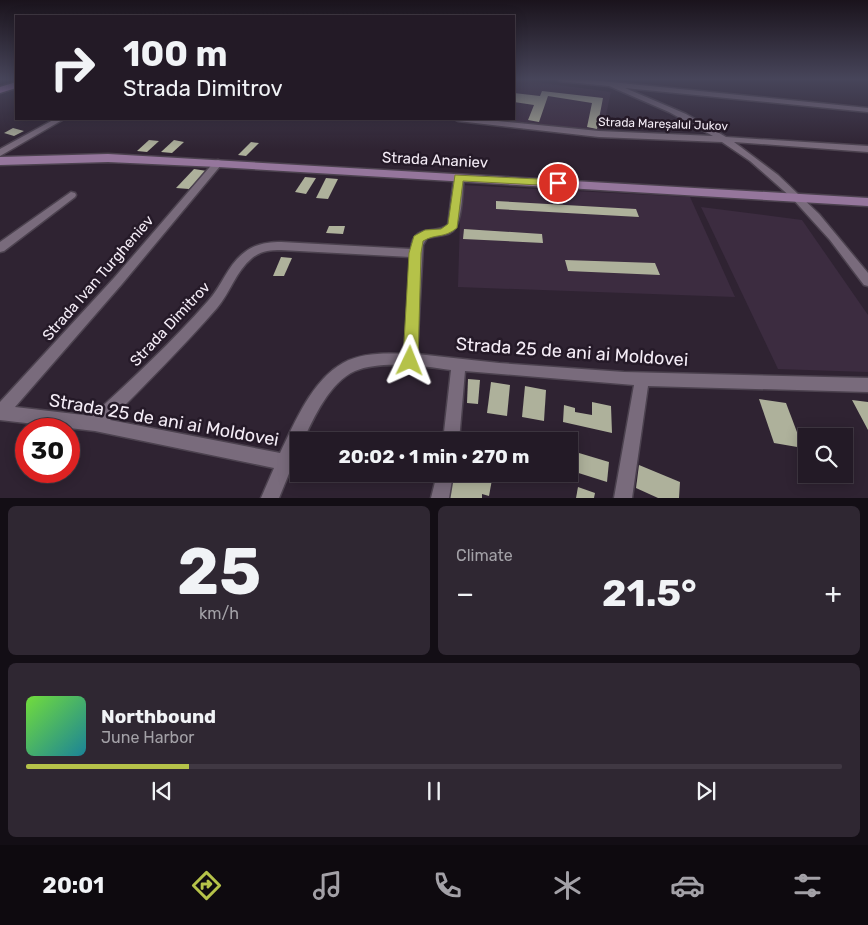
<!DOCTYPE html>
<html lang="en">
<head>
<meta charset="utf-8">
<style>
	:root { --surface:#231a26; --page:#2f2732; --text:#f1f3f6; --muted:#a3a1a7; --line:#403843; --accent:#b5c249 }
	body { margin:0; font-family:Rubik,sans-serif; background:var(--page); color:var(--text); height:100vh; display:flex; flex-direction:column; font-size:19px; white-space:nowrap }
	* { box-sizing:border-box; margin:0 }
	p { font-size:16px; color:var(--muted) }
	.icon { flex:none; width:28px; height:28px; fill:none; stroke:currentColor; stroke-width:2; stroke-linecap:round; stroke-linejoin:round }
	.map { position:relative; height:498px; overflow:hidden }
	.drawer { display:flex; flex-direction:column; gap:8px; padding:8px; background:#130e15; flex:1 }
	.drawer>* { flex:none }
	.banner { position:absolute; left:15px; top:15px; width:500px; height:105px; border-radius:0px; box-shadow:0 2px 12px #0003,0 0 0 1px var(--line); background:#231a26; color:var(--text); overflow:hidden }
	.controls { position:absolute; left:798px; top:428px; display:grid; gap:10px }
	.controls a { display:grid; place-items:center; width:55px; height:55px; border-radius:0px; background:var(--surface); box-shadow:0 2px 12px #0003,0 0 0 1px var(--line); font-size:25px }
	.speed { position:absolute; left:15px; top:418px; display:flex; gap:10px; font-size:25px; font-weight:700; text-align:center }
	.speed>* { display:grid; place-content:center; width:65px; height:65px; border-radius:50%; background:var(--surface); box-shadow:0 2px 12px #0003,0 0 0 1px var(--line); line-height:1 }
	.speed .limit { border:8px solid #d22; background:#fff; color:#111 }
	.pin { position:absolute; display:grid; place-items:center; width:42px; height:42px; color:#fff; margin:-21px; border:2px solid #fff; border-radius:50%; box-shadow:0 1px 5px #0007 }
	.me { position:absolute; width:55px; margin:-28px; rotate:2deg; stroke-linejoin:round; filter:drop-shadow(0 0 4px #0008) }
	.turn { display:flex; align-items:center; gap:18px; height:105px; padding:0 25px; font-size:22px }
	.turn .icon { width:65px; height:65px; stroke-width:2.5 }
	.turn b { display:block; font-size:35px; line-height:42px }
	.big { font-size:38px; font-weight:700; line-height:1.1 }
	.drawer .card { flex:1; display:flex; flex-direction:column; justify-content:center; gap:8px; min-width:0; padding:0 18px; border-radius:8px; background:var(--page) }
	.drawer .dial { align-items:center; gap:0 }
	.dial b { font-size:65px; line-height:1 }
	.song { display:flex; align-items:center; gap:15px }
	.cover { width:60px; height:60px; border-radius:8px; background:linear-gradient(135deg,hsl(100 70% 55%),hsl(190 70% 35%)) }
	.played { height:5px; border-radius:2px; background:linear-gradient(90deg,var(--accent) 20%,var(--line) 20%) }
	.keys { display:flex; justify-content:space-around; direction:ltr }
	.heat { display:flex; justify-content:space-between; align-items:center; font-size:28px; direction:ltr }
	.drawer .tiles { flex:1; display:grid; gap:8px; grid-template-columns:1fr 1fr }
	.card:last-child { grid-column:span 2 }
	.trip { position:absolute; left:290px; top:432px; width:288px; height:50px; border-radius:0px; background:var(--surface); box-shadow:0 2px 12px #0003,0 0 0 1px var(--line); font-weight:700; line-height:50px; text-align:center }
	.dock { display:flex; height:80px; justify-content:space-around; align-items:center; background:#0e0a0f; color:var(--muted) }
	.dock .icon { width:35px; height:35px }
	.dock .on { color:var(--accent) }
	.dock b { font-size:22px; color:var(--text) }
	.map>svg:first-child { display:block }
</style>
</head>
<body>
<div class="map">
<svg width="868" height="498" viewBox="0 0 868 498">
	<rect width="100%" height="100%" fill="#2f2332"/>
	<g fill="#3c2c40">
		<path d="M514,79l97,13 -9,41 -111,-14h23z"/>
		<path d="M461,185l229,12 45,100 -277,-10z"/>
		<path d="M701,207l101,13 66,95v57l-90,-3z"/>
	</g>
	<g fill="#aeb19b">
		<path d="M542,91l61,7 -6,31 -10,-2 5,-24 -44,-7 -9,26 -11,-2 6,-15 -20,-3v-9l26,3z"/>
		<path d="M13,128l11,3 -10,5 -10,-3z"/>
		<path d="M149,140l10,1 -12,11 -10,-1z"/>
		<path d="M174,140l10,2 -12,11 -11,-1z"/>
		<path d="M251,142l8,1 -13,13 -8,-1z"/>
		<path d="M194,169l13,2 -18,18 -13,-1z"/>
		<path d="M305,177l11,1 -10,16 -11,-2z"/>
		<path d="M326,178l12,1 -10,20 -12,-1z"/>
		<path d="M496,201l140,8 3,8 -143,-8z"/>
		<path d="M329,226h16l-2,8 -17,-1z"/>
		<path d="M464,229l78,5 1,9 -80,-4z"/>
		<path d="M281,257l11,1 -8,18h-11z"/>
		<path d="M565,260l90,3 5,12 -92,-4z"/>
		<path d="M468,379l12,1 -2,24 -11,-1z"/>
		<path d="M491,382l19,3 -3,31 -20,-3z"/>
		<path d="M525,386l21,4 -2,31 -22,-4z"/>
		<path d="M759,399l27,4 17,45 -29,-5z"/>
		<path d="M852,400l16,2v28z"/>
		<path d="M592,402l19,4 1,27 -49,-11 1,-17 11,3v4l17,3z"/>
		<path d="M569,450l40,12 -2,20 -38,-12z"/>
		<path d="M639,465l41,17 -1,16h-21l-22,-10z"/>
		<path d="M470,474h23l-4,22 -7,-2v4h-34l5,-20 15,5z"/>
		<path d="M578,487l17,6 -1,5h-18z"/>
	</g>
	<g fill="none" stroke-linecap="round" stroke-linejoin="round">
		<g stroke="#4c424f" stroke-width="3">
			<g id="street">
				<path d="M556,79h25l287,29v4l-243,-24 61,26 40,23 142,9v6l-134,-10 44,33 41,39 49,59v13l-4,-1 -34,-45 -38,-42 -42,-37 -28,-19 -123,-5 -141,-16 -4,-2h24l121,12 114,5 -44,-24 -60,-26 -50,-5z"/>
				<path d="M55,119h9l-64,37v-7z"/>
				<path d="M218,160l3,1v4l-99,119 -107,123 77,9c40,-37 80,-74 116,-115 14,-15 20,-37 37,-49 10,-8 23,-10 36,-10l130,7c2,-26 24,-14 37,-24l6,-47 5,-3 5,3c-2,13 -1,49 -14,55 -7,3 -15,3 -23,5l-4,7 -6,109 82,9 125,9 244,6v14l-220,-6 -16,112h-18l20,-113 -169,-14 -6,70h-16l8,-71c-26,-4 -71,-10 -96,1 -25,11 -41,46 -52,70h-4v8l-20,49h-18l13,-30 -179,-37 -95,-11v-18l114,-124 101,-117zM281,250l130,7 -7,97c-20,-1 -43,-1 -61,9 -31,17 -48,59 -63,90l-170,-33c37,-37 73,-73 107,-112 13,-15 19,-37 35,-50 9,-7 18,-8 29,-8z"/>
				<path d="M71,192l4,1 1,2 -1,2 -71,54 -4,1v-10z"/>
				<path d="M437,474h16l-4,24h-18z"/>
			</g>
		</g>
		<g stroke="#4c424f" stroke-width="3">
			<path id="secondary" d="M108,154l760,44v8l-650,-39 -110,-5 -108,3v-8z"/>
		</g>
		<g stroke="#4c424f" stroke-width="3">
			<path id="primary" d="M16,82v6l-16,5v-6z"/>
		</g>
		<use href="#street" fill="#796b7c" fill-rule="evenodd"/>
		<use href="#secondary" fill="#95769c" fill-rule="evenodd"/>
		<use href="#primary" fill="#b181bc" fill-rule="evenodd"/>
	</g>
	<linearGradient id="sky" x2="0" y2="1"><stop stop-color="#1a131c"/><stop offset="0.53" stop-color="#47455a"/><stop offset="1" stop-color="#47455a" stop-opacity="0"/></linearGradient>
	<rect width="868" height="149" fill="url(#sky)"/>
	<path fill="#b5c249" stroke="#767e2f" d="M455,175l103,5 5,3 -5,3 -95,-5 -6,47c-14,11 -20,5 -34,13l-2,12 -3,108 -2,4 -6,2 -5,-2 -2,-4 6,-108 5,-17 11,-6 16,-1 7,-5z"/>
	<g text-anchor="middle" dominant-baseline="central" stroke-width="5" stroke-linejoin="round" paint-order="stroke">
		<g font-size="12" fill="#f4ecf6" stroke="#251a28">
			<text transform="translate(663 124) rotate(2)">Strada Mareșalul Jukov</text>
		</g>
		<g font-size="15" fill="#f4ecf6" stroke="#251a28">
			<text transform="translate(435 160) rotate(3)">Strada Ananiev</text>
			<text transform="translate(98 278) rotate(-49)">Strada Ivan Turgheniev</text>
			<text transform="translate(170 324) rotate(-47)">Strada Dimitrov</text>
		</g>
		<g font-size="18" fill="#f4ecf6" stroke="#251a28">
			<text transform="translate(572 352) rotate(4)">Strada 25 de ani ai Moldovei</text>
			<text transform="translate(164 420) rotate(10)">Strada 25 de ani ai Moldovei</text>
		</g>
	</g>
</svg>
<div class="controls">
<a><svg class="icon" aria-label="search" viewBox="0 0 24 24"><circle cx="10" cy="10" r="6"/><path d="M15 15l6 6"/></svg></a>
</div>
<div class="speed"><div class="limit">30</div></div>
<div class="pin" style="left:558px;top:183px;background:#d93025"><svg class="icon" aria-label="arrive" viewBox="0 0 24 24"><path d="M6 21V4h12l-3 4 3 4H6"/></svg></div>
<svg class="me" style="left:410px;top:361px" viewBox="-20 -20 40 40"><path d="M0-17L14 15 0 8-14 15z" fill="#b5c249" stroke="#fff" stroke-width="4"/></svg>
<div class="trip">20:02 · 1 min · 270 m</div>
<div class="banner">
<div class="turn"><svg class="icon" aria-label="right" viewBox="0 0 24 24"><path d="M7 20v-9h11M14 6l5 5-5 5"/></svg><div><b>100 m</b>Strada Dimitrov</div></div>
</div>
</div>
<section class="drawer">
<div class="tiles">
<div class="card dial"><b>25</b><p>km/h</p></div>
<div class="card"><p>Climate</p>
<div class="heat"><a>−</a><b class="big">21.5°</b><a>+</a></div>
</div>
<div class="card">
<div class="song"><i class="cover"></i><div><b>Northbound</b><p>June Harbor</p></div></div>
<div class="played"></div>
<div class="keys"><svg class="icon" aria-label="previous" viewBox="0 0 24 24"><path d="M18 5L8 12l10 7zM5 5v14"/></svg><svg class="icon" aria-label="pause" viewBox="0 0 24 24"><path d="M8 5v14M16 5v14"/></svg><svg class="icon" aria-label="next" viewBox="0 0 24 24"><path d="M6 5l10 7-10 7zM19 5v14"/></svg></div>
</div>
</div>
</section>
<nav class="dock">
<b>20:01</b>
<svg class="icon on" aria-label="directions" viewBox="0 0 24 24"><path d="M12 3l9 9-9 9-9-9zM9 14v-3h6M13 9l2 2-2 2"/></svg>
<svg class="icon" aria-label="music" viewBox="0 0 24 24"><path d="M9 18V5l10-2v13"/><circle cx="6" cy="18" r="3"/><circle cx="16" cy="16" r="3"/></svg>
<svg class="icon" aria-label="phone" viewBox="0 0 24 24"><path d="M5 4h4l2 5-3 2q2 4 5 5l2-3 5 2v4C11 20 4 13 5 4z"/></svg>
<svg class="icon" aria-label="climate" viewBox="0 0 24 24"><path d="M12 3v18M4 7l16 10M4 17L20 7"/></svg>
<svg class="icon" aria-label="car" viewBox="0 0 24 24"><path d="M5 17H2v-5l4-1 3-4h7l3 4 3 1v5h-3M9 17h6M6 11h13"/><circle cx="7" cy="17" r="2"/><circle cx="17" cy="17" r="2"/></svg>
<svg class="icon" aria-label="filters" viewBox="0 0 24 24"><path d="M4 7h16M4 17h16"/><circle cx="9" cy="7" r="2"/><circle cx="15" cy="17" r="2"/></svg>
</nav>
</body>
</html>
